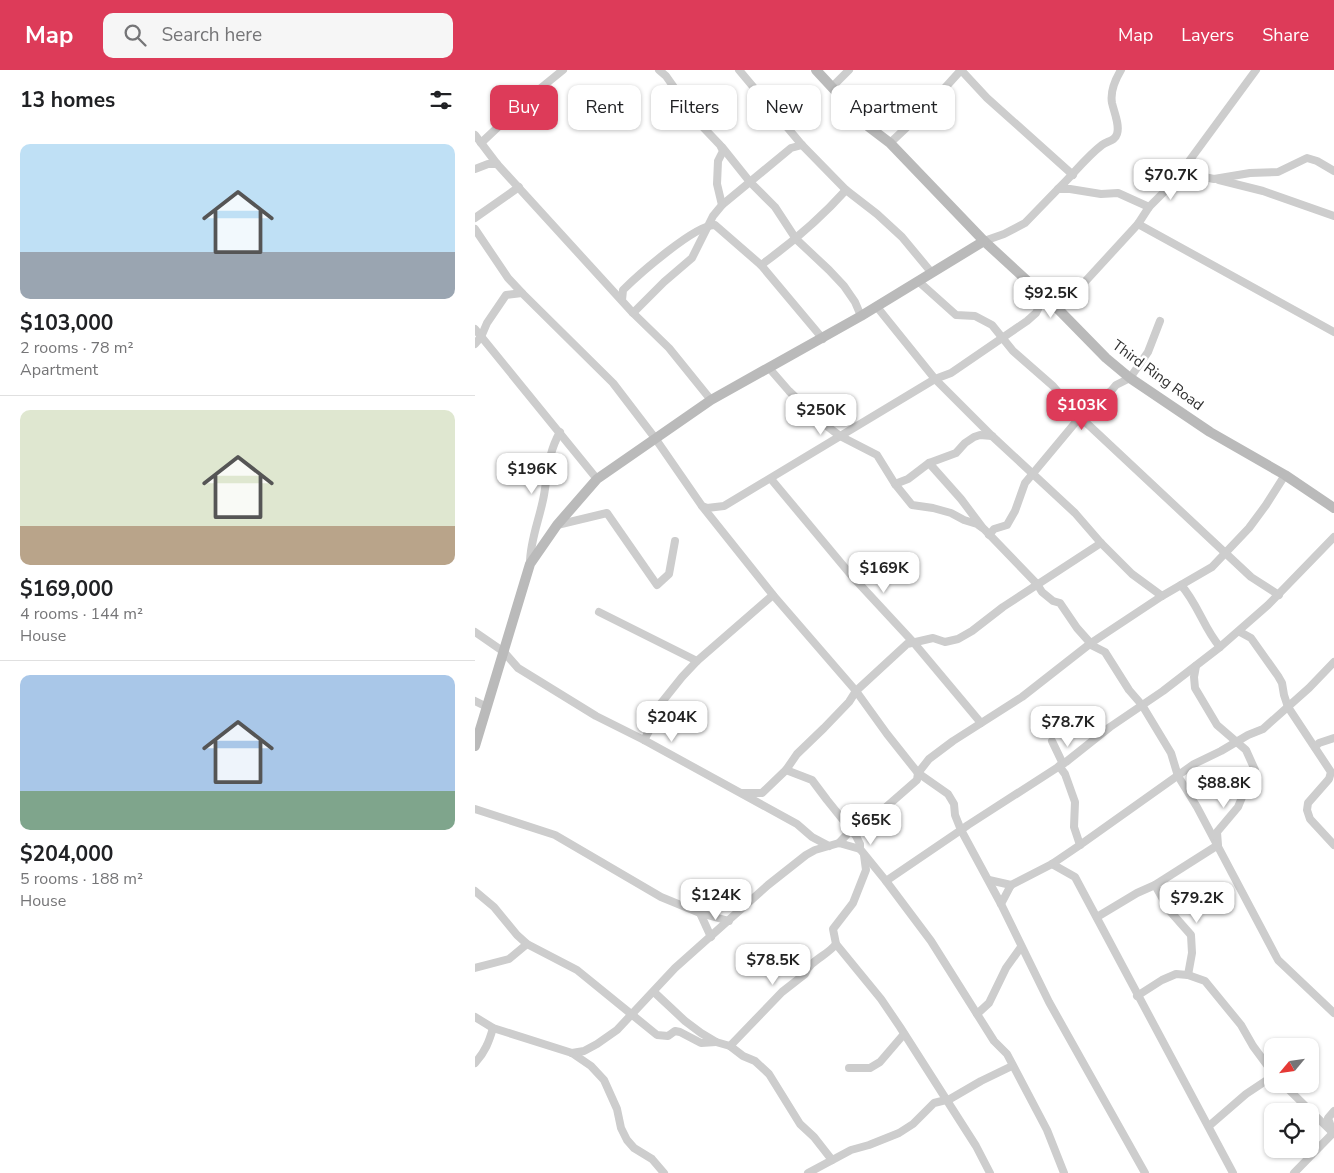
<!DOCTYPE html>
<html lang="en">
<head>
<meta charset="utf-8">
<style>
	:root { --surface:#fff; --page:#f6f6f6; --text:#202124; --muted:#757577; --line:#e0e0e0; --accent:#dd3b59 }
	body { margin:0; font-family:"Nunito Sans",sans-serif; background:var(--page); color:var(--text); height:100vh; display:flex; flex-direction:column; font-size:19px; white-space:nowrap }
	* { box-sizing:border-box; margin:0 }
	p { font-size:16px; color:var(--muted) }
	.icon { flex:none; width:28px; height:28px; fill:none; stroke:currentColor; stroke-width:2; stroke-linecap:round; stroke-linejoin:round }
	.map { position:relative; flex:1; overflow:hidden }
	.sheet { display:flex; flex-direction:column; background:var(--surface); width:475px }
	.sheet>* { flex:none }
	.guide { position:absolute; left:15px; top:15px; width:475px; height:45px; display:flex; gap:10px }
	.needle { width:32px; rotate:241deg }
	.fabs { position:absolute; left:789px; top:968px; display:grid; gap:10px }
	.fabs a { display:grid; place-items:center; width:55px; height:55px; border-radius:10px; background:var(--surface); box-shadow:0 1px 4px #0004; font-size:25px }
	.price { position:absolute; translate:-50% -42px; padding:0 11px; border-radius:10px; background:#fff; color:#222; font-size:16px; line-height:32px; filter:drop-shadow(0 1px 2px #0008) }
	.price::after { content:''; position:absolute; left:50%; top:30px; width:15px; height:11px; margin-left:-8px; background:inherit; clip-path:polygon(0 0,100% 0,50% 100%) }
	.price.active { background:var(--accent); color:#fff }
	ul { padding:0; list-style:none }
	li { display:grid; align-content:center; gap:10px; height:265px; padding:0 20px }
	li+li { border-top:1px solid var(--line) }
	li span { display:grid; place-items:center; height:155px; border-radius:10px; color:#555 }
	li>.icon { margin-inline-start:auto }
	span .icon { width:90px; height:90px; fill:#fffc; stroke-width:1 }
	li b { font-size:21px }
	h2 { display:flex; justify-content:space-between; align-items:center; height:60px; padding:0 20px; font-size:21px }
	.chip { padding:0 18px; border-radius:10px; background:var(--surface); box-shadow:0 1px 4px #0004; font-size:18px; line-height:45px }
	.chip.active { background:var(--accent); color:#fff }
	header { display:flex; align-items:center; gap:30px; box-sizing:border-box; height:70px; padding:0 25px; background:var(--accent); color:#fff }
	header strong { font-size:24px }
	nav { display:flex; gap:28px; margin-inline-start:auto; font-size:18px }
	.search { width:350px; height:45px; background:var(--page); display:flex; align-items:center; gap:12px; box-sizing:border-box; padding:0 18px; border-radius:10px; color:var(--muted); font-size:19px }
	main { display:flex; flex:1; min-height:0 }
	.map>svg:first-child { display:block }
</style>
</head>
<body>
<header>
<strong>Map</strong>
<div class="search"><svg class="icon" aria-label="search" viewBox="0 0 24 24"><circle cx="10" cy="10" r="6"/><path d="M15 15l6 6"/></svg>Search here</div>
<nav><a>Map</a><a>Layers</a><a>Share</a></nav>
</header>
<main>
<section class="sheet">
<h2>13 homes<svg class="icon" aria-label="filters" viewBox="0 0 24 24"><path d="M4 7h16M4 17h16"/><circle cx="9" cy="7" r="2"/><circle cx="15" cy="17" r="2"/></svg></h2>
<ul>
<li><span style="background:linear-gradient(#bfe0f5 70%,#9aa5b1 0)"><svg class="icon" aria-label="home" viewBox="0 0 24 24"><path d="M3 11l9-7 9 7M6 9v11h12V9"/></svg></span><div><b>$103,000</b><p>2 rooms · 78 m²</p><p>Apartment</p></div></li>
<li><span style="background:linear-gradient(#dfe7d0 75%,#b9a48a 0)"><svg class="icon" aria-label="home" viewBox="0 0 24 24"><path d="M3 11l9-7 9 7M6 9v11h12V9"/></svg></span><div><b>$169,000</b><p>4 rooms · 144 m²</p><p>House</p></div></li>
<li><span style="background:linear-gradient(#a9c7e8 75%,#7fa58c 0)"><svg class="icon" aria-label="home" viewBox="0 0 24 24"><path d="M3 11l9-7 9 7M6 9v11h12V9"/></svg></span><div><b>$204,000</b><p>5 rooms · 188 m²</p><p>House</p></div></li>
</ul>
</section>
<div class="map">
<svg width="859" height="1103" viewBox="0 0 859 1103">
	<rect width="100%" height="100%" fill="#fff"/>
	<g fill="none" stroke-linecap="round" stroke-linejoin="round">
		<!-- street -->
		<g stroke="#cdcdcd" stroke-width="8">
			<polyline points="264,0 327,75 371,120 402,144 427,167 456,202"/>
			<polyline points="486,0 512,28 598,105"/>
			<polyline points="357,17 374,0"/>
			<polyline points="0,65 22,94 158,243 194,278 236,330"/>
			<polyline points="6,73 56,26 88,0"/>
			<polyline points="415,73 449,41 486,0"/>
			<polyline points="247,77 275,112 300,137 321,169 354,200 369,216 380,232 386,246"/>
			<polyline points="0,99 13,94 22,94"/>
			<polyline points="744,110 788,121 859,146"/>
			<polyline points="698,113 724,106 739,109 775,103 803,102 832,88 842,91 859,101"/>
			<path d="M583,119C598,105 610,88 627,75C632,71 640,71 642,64C645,55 639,42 637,33C635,22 640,10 646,0"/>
			<polyline points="247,135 316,78 327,75"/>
			<polyline points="0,148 44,117"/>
			<polyline points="663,154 859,262"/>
			<polyline points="0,159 33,208 47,223"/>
			<polyline points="509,171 529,164 550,153 583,119 595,119 626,124 643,123 674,137"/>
			<polyline points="443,211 481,245 500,246 517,255 538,281 578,316 604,346 776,507 804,525"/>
			<path d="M147,230L148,220C163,205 221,154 240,155L286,195"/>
			<polyline points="402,237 460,309 517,366 600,443 626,473 657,504 687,526"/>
			<polyline points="584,240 663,154 674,137 698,113 781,0"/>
			<polyline points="158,243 189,212 217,188 238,146 247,135 242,114 243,91 248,81 245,75 225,54 191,6 184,0"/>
			<polyline points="0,259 122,409"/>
			<path d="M348,269L286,195C318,172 345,149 371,120"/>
			<polyline points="0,274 6,267 12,253 31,225 47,223 138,313 180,368 227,436 232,438 249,436 460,309 476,303 552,251 561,243 569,227"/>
			<polyline points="294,298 314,321 344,350 365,366 402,385 420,414 437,435 458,438 476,443 489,450 502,454 509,459 562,514 567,522 578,531 585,533 602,558 618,576 630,582 654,620 667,635 696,683 703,706 722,737 803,890 859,943"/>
			<polyline points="454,393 486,429 507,457"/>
			<polyline points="296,409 376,505 439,573 506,653"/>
			<polyline points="420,414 433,409 454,393 481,383 490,373 499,367 505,365 517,366"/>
			<polyline points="227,436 298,525 381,621 412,664 443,703 473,724 479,734 480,745 486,760 526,834 574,932 670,1103"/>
			<polyline points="82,455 132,443 182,515 194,504 200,471"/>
			<polyline points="514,465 519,459 532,455 540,441 550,413 615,335 636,321 641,315 655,308 673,282 685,251"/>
			<path d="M55,493C55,470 65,448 69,425C73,402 73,383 85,362"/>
			<path d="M706,515C723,534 729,559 745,577"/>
			<polyline points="124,542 222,591"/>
			<polyline points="0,562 29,582 43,598 121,646 169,670 322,754 337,767 354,776"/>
			<polyline points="765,562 776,568 803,606 807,613 809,625 813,637 856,702 854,709 833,733 832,740 835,749 859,775"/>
			<polyline points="0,631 12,637"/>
			<polyline points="169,670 174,661 183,637 207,607 222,591 298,525"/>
			<polyline points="577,671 588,694"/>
			<polyline points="840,677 844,673 859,668"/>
			<polyline points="584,696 590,704 600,732 599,757 605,775"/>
			<polyline points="311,700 337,710 352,730 381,766 385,774 385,779"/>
			<polyline points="267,723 287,723 311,700 322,684 349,658 374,632 381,621 432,574 458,568 470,572 483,569 497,561 528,537 626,473"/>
			<polyline points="0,739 80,765 186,827 225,843 254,851"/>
			<polyline points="364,773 376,760 387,758 442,710 443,703 454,689 478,671 547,627 616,573 687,526 737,497 774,458 791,435 810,405"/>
			<polyline points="577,794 600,807 758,1103"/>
			<polyline points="514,810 536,815"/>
			<polyline points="411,811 486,760 493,755 591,692 635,657 688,621 745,577 793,535 859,467"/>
			<polyline points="680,815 694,840 716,865 717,883 713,905"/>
			<polyline points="0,821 19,837 42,865 52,874 102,900 182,965 193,966 200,961 205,962 226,973 241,972"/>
			<polyline points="526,834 536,815 577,794 605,775 719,694 746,681 773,665 788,659 834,618 859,592"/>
			<polyline points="225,843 236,867"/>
			<polyline points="622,847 662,823 680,815 743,775 742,762 763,737 768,725 774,717 780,700 771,680 742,655 720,618 719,607 721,596"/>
			<polyline points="361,874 358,859 378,833 391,800 389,785"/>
			<polyline points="0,898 34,889 52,874"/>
			<polyline points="179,922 210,951 226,963 241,972 255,976 268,986 280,991 294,1004 325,1054 339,1067 357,1090"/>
			<polyline points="662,926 687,910 701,904 713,905 730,911 766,955 778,976 798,1003"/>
			<polyline points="502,944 514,933 531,898 546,877"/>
			<polyline points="0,947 18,958 97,983 116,996 129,1010 142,1039 146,1058 152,1070 159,1078 177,1089 189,1103"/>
			<path d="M255,976L307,922L330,904C334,891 353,885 361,874L406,929L425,957L501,1076L515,1103"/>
			<polyline points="97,983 109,981 122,974 142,960 200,898 293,815 331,785 340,780 364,773 385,779 411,811 456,871 519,971 532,984 572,1060 589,1103"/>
			<path d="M0,993C10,982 14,972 18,958"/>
			<polyline points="374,998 395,998 405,992 429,964"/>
			<polyline points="808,1014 856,1061"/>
			<polyline points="734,1056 771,1024 798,1006"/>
			<polyline points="333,1103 376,1080 394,1075 424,1063 438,1054 459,1033 475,1029 506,1011 537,996"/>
			<polyline points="819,1103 858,1063 853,1048 859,1041"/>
		</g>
		<!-- secondary -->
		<g stroke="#bababa" stroke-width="10">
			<polyline points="341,0 394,57 415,73 509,171 584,240 631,288 655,308 735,362 810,405 859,438"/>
			<polyline points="0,676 55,494 82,455 122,409 236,330 386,246 509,171"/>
		</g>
	</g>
	<g text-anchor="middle" stroke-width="5" stroke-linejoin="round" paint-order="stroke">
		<!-- street labels -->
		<g font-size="15" fill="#303030" stroke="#fff">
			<text transform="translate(683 305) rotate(36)" y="5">Third Ring Road</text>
		</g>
	</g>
</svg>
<div class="fabs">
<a><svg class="needle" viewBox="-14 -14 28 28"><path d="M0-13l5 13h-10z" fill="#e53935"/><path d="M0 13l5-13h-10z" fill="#757577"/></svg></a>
<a><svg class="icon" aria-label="locate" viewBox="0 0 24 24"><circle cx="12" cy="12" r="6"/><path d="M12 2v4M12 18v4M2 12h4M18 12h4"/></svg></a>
</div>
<b class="price" style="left:696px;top:131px">$70.7K</b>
<b class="price" style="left:576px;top:249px">$92.5K</b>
<b class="price active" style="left:607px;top:361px">$103K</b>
<b class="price" style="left:346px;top:366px">$250K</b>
<b class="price" style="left:57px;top:425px">$196K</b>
<b class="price" style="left:409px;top:524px">$169K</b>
<b class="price" style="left:197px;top:673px">$204K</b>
<b class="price" style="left:593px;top:678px">$78.7K</b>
<b class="price" style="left:749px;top:739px">$88.8K</b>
<b class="price" style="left:396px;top:776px">$65K</b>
<b class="price" style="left:241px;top:851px">$124K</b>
<b class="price" style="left:722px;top:854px">$79.2K</b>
<b class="price" style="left:298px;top:916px">$78.5K</b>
<div class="guide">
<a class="chip active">Buy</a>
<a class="chip">Rent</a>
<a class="chip">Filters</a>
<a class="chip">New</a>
<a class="chip">Apartment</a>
</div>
</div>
</main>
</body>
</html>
